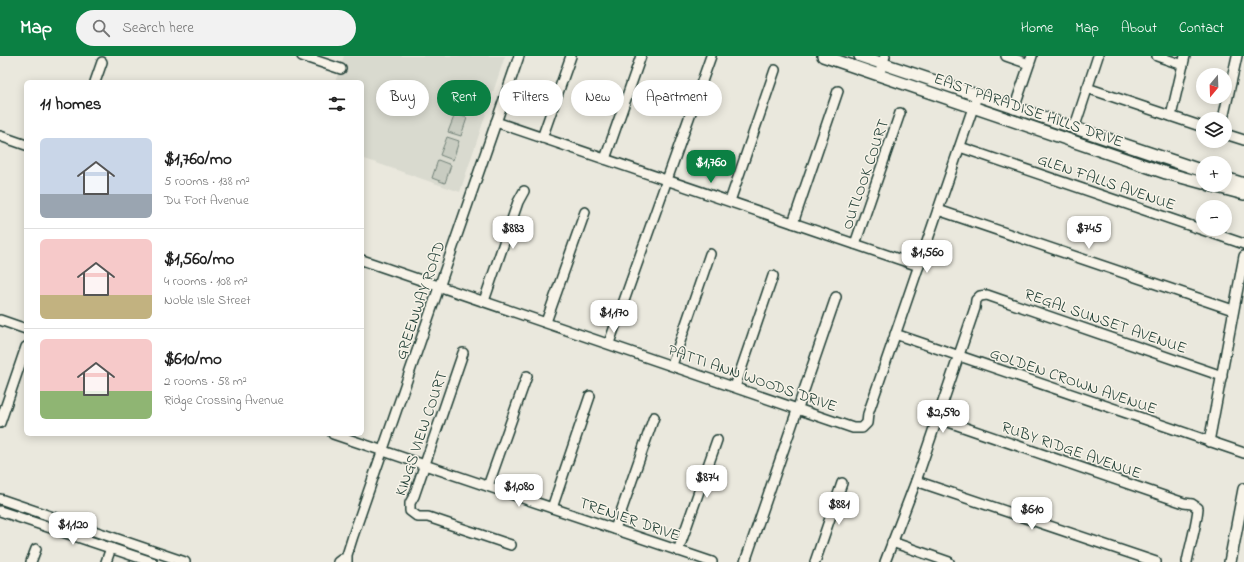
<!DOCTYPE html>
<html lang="en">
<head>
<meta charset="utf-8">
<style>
	:root { --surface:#fff; --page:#f2f2f2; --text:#222; --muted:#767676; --line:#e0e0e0; --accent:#0b8043 }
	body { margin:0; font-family:"Indie Flower",sans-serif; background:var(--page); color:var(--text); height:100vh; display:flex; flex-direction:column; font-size:15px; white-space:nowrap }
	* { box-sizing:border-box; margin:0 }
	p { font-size:13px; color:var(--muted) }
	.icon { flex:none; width:22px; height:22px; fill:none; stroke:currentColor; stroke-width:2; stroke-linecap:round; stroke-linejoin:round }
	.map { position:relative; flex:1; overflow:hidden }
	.drawer { position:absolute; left:24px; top:24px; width:340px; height:356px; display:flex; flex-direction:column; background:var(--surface); border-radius:6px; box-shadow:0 2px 10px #0003 }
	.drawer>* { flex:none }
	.banner { position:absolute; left:376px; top:24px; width:380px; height:36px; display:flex; gap:8px }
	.needle { width:26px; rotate:199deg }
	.controls { position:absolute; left:1196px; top:12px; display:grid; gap:8px }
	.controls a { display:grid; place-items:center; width:36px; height:36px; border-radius:50%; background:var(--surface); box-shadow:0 2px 10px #0003; font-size:20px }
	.price { position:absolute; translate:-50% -34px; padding:0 9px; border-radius:8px; background:#fff; color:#222; font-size:13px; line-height:26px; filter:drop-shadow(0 1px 2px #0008) }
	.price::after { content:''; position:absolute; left:50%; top:24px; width:12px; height:9px; margin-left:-6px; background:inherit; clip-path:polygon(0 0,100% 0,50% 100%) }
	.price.active { background:var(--accent); color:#fff }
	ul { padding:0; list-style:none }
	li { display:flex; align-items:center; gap:12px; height:100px; padding:0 16px }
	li+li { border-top:1px solid var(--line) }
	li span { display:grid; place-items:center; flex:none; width:112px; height:80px; border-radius:6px; color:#555 }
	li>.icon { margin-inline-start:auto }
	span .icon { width:48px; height:48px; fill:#fffc; stroke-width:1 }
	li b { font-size:17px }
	h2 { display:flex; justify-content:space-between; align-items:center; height:48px; padding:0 16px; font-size:17px }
	.pill { padding:0 14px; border-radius:18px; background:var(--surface); box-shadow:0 2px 10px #0003; font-size:14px; line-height:36px }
	.pill.active { background:var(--accent); color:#fff }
	header { display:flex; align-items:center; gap:24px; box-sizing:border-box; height:56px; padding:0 20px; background:var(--accent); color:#fff }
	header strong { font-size:19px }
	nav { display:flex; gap:22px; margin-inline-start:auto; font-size:14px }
	.search { width:280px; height:36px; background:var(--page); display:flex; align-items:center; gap:10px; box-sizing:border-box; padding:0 14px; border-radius:22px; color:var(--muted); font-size:15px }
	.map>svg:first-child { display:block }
</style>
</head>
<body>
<header>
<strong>Map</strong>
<div class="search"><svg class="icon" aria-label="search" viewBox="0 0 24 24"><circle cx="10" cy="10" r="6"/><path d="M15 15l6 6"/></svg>Search here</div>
<nav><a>Home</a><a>Map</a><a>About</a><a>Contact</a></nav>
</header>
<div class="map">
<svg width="1244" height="506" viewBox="0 0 1244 506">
	<rect width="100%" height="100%" fill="#eae8dd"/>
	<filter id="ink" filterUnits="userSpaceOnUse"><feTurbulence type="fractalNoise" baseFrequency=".025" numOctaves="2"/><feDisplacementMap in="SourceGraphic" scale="8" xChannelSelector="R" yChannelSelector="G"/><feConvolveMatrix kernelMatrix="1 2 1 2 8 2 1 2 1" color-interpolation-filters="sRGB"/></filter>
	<g filter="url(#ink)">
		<!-- built -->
		<polygon fill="#d9dacf" points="344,0 505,0 460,136 362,102 362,26 335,26"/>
		<!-- green -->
		<g fill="#c8ccc1" stroke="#74847a">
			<polygon points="463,34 475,39 469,57 456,52"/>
			<polygon points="455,58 467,62 461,80 448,76"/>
			<polygon points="447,81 459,85 453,104 440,99"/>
			<polygon points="438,104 451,109 445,127 432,122"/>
		</g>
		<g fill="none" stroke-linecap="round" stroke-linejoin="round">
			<!-- minor casing -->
			<g stroke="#1f3d34" stroke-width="12">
				<g id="minor">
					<polyline points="302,0 341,13"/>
					<polyline points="1006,0 1029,8"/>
					<polyline points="1157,0 1183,9"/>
					<polyline points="879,19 885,0"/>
					<polyline points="95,26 102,6"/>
					<polyline points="1087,32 1203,71"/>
					<polyline points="1014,53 1032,0"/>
					<polyline points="1171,60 1185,0"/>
					<polyline points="1223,63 1237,0"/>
					<polyline points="496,66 919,210"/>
					<polyline points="1074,73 1098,0"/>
					<polyline points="1225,78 1244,84"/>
					<polyline points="0,80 26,89"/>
					<polyline points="542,82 571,0"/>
					<polyline points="960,91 1244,188"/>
					<polyline points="605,103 641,0"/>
					<polyline points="730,145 775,14"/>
					<polyline points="938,154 1233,254"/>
					<polyline points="793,167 838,35"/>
					<polyline points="855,188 900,57"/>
					<polyline points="362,204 853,372 862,372 867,367 868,358 977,40"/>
					<polyline points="484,245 518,146 524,135"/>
					<polyline points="0,264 26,273"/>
					<polyline points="546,266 585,156"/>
					<polyline points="895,278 1244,397"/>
					<polyline points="609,287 711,0"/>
					<polyline points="463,297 414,440 410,447 410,455 418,461 428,461 511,489"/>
					<polyline points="672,309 710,198"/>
					<polyline points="735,331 773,220"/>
					<path d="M937,362L1184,447L1192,448L1198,452C1197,467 1190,490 1187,506"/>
					<polyline points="0,367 26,291"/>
					<polyline points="333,378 712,506"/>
					<polyline points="1209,386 1244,200"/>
					<polyline points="916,425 1156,506"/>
					<polyline points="488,430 527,320"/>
					<polyline points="0,443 185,506"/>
					<polyline points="552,452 590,340"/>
					<polyline points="0,455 152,506"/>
					<polyline points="615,473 654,361"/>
					<polyline points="892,486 949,506"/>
					<polyline points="678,495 717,384"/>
					<polyline points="31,506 36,493"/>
					<polyline points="106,506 111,492"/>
					<polyline points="338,506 342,503"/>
					<polyline points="347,506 347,499 353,480 519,0"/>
					<polyline points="745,506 836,241"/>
					<polyline points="815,506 842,427"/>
					<polyline points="885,506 916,425 975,252 976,244 980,240 987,239 1222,320"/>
				</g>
			</g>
			<!-- major casing -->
			<g stroke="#1f3d34" stroke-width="14">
				<g id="major">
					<polyline points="823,0 1166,117 1203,127"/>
					<polyline points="860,0 1203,115"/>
					<polyline points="1225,122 1244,128"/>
					<polyline points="1210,129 1244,138"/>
					<polyline points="1230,506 1244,433"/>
				</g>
			</g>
			<!-- minor -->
			<use href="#minor" stroke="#f7f3e8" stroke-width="9"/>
			<!-- major -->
			<use href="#major" stroke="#f7f3e8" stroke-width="11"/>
		</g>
	</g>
	<g text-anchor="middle" stroke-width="3" stroke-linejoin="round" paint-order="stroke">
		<!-- street labels -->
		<g font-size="16" fill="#1f3d34" stroke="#f7f3e8">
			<text transform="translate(1029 53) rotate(19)" y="6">EAST PARADISE HILLS DRIVE</text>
			<text transform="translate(864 118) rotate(-71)" y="6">OUTLOOK COURT</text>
			<text transform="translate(1107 125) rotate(19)" y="6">GLEN FALLS AVENUE</text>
			<text transform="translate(419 244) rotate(-71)" y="6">GREENWAY ROAD</text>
			<text transform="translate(1106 264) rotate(19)" y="6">REGAL SUNSET AVENUE</text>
			<text transform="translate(753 321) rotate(19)" y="6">PATTI ANN WOODS DRIVE</text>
			<text transform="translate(1074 324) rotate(19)" y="6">GOLDEN CROWN AVENUE</text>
			<text transform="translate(420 377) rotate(-71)" y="6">KINGS VIEW COURT</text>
			<text transform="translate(1072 393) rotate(19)" y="6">RUBY RIDGE AVENUE</text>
			<text transform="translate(630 462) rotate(19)" y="6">TRENIER DRIVE</text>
		</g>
	</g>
</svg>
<div class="controls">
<a><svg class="needle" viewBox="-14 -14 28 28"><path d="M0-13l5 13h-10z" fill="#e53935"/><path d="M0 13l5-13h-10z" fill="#767676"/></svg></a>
<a><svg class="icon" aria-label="layers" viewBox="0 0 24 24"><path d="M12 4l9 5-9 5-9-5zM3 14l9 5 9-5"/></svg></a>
<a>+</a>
<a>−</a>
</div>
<b class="price active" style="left:711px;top:128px">$1,760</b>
<b class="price" style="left:513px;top:194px">$883</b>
<b class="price" style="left:1089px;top:194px">$745</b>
<b class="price" style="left:927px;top:218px">$1,560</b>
<b class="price" style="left:614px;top:278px">$1,170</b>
<b class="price" style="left:943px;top:378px">$2,590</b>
<b class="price" style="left:707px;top:443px">$874</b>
<b class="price" style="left:519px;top:452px">$1,080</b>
<b class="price" style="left:839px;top:470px">$881</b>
<b class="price" style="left:1032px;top:475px">$610</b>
<b class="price" style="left:73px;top:490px">$1,120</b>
<div class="banner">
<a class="pill">Buy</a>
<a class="pill active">Rent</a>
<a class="pill">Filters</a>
<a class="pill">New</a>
<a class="pill">Apartment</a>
</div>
<section class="drawer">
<h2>11 homes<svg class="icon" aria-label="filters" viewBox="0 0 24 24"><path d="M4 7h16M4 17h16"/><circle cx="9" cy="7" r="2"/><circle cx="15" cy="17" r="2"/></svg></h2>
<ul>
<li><span style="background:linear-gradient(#c9d6e8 70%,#9aa5b1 0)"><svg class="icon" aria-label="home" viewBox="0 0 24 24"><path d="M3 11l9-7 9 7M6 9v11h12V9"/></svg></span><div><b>$1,760/mo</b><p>5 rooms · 138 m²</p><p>Du Fort Avenue</p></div></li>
<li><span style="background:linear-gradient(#f6c9c9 70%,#c2b280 0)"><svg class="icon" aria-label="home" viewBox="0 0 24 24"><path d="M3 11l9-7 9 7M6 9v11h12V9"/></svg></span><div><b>$1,560/mo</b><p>4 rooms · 108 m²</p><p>Noble Isle Street</p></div></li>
<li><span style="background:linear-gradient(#f6c9c9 65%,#8fb573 0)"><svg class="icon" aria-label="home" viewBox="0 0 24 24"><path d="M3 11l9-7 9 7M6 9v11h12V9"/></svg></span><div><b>$610/mo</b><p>2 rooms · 58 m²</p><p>Ridge Crossing Avenue</p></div></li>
</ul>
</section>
</div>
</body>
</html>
